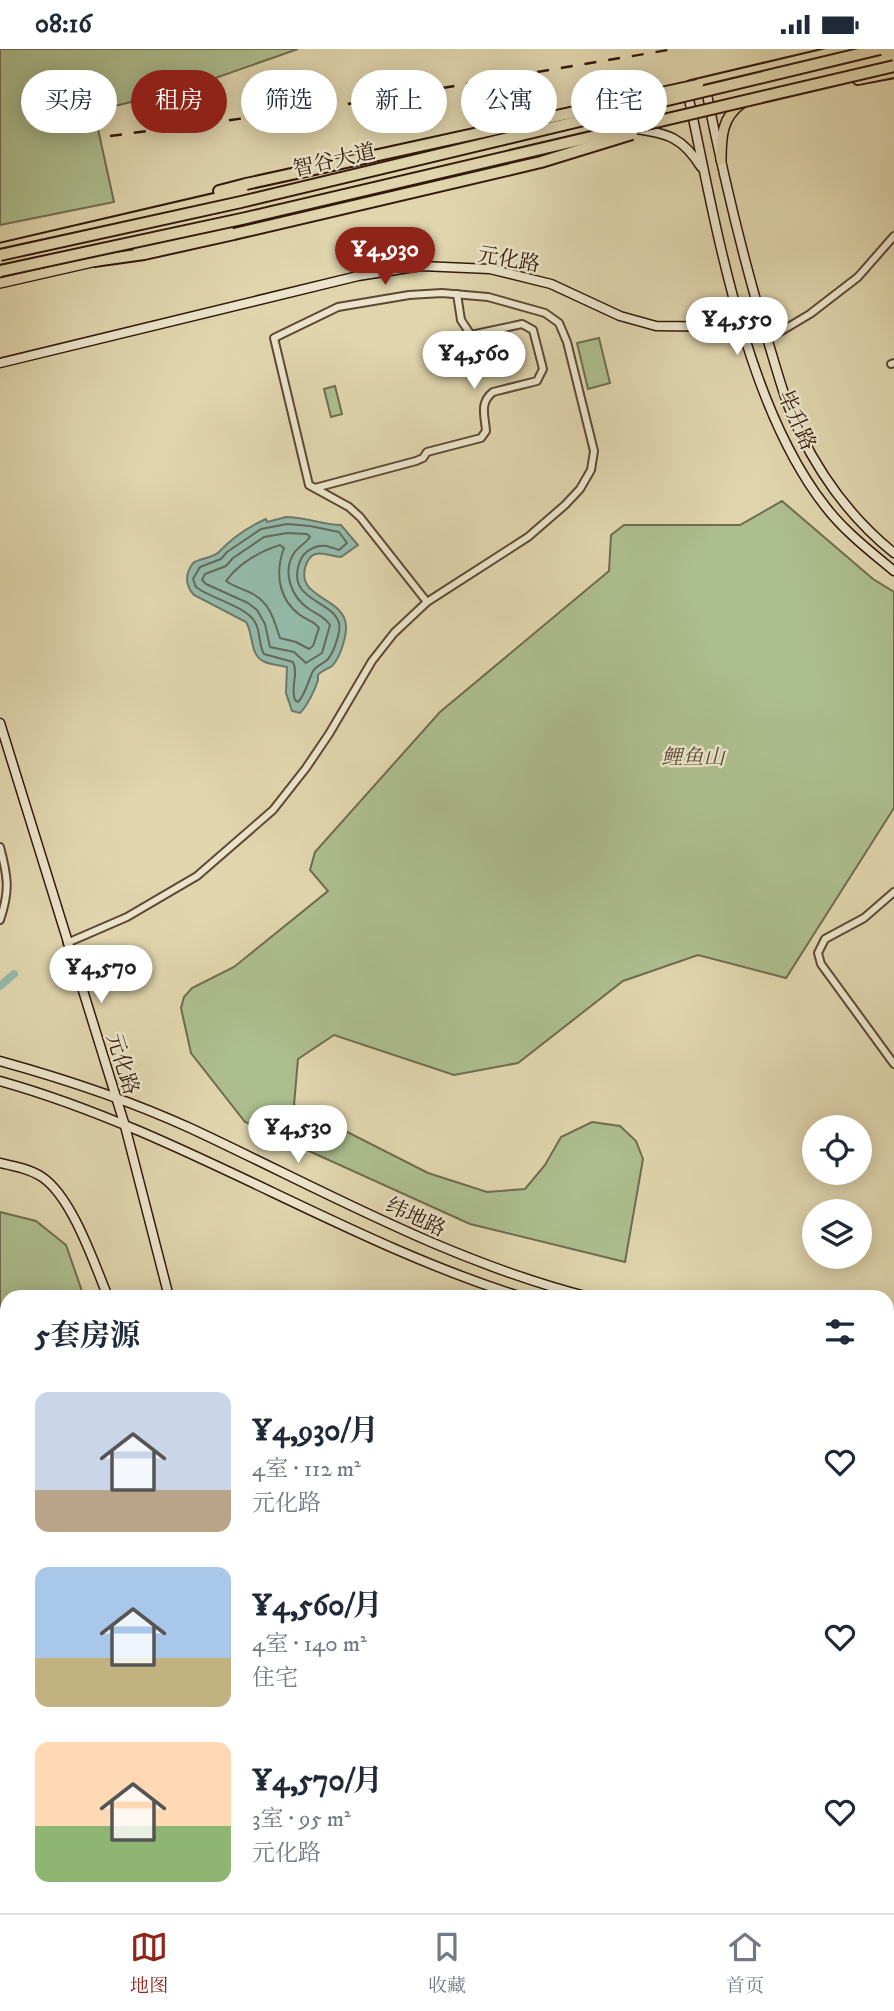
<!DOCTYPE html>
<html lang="zh">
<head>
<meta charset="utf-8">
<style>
	:root { --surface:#fff; --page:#f6f6f7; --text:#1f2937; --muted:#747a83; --line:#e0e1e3; --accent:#8f2418 }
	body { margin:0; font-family:"IM FELL DW Pica","Noto Serif SC",serif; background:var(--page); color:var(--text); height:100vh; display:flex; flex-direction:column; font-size:26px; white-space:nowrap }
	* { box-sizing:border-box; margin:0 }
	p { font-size:23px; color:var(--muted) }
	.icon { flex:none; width:38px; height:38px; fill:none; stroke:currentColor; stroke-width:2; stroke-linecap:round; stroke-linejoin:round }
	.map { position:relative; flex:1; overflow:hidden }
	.side { position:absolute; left:0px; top:1241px; width:894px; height:625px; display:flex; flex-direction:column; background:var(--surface); border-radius:21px 21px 0 0; box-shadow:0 4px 18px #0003 }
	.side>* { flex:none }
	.banner { position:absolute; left:21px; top:21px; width:852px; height:63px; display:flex; gap:14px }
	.buttons { position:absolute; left:802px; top:1066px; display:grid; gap:14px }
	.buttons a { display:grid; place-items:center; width:70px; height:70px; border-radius:50%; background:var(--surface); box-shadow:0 4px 18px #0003; font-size:35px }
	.price { position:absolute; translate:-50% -60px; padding:0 16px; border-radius:24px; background:#fff; color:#222; font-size:23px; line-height:46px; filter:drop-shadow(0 2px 4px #0008) }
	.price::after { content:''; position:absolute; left:50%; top:42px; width:21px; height:16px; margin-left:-10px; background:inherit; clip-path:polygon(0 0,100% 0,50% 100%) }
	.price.selected { background:var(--accent); color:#fff }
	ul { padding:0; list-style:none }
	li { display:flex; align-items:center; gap:21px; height:175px; padding:0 35px }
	li span { display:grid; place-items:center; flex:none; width:196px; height:140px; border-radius:14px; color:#555 }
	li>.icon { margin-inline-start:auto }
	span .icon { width:84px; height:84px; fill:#fffc; stroke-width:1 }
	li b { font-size:30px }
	h2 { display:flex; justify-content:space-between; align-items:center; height:84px; padding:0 35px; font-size:30px }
	.tag { padding:0 24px; border-radius:32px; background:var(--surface); box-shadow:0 4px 18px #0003; font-size:24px; line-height:63px }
	.tag.selected { background:var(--accent); color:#fff }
	.status { display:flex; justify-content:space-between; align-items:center; height:49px; padding:0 35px; background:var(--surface); direction:ltr }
	.status svg { height:19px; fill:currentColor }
	.dock { display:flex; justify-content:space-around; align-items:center; height:98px; border-top:2px solid var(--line); background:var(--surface); font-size:19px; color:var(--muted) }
	.dock a { display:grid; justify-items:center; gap:4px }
	.dock .selected { color:var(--accent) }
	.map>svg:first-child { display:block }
</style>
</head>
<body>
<div class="status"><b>08:16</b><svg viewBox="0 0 49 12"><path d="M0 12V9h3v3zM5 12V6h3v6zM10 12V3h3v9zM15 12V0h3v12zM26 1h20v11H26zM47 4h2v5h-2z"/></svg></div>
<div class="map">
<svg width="894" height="1864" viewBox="0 0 894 1864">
	<rect width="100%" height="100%" fill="#e0d5ad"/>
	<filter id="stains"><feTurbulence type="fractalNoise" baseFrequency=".00286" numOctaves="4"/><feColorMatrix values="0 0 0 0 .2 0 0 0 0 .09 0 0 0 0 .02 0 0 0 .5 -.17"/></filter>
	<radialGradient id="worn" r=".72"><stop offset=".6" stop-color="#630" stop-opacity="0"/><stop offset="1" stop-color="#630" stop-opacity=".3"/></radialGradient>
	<!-- green -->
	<g fill="#adbe8e" stroke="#706c4e" stroke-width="2">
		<polygon points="0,0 298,0 181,41 94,62 114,153 0,176"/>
		<polygon points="599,289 610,334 588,340 577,294"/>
		<polygon points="335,337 342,365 331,368 324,340"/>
		<polygon points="782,452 873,530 894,543 894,759 786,929 698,906 623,932 518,1014 454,1026 334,986 298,1010 294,1056 428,1124 487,1143 525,1140 545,1116 561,1088 592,1073 620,1077 636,1092 643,1110 625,1213 470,1175 245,1073 191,1004 181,959 184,948 192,939 234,918 328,842 310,821 315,803 440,663 609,522 611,486 624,476 740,476"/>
		<polygon points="0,1163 36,1172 66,1196 83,1245 82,1248 7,1248 7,1384 0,1384"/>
		<polygon points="894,1810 894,1864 727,1864 751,1858 887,1858 887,1813"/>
		<polygon points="105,1859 105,1858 191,1859 191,1864 99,1864"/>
	</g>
	<!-- water -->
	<path fill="#94b9a9" stroke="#6d796b" stroke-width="2" d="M286,468C305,468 323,476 341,476L358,496L341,508C327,507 311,496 305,519C298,548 338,548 345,571C349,583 340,609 332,617C328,620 321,622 318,626C318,628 318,630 318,631C315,641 307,657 300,664L292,662L286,644L287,618C280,616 272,616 265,613C249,607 254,585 246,573L194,546C185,536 185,525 193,514C200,509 213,509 219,503C231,490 248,478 266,470L267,473Z"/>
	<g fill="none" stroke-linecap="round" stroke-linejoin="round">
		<!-- shore -->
		<g stroke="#64695b" stroke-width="2">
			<path d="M287,475L310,477L339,483L347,494L339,501C330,498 323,494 313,499C306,502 301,508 299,515C287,552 333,551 339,574C341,582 334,603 328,610C323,616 315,616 312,624C308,633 305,646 298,653L295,651C290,638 299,625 293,613L264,605C258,595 261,583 255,573C247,559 216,550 202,542L196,538L193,530L200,518L221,510L227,503L261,480Z"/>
			<path d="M287,484L307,485L310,488C306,494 298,498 294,504C282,523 291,548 309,560C318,566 324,567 330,576L322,604L306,614L294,603L270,598L265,575L257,561L248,554L206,535L202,531L205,525L226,517L233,509L264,488Z"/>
			<path d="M280,496L284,499C275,523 278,550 300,566C306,571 314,572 319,579L313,597L309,600L296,593L280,589C274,572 271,555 253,545C244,540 234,538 226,532C238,515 260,502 280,496Z"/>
		</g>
		<!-- canal -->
		<polyline stroke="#94b9a9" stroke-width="8" points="0,937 14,925"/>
		<!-- street casing -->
		<g stroke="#5e4835" stroke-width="10">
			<g id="street">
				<polyline points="768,290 810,265 858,228 894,187"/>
				<polyline points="891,315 894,314"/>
				<path d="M315,439L416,412L423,409L427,403L481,389L486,382C485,367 479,354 493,343L537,332L543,320L533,281L522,275L471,286L461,271L457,245"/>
				<path d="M0,798C8,828 10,842 0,871"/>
				<polyline points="894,843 864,869 825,890 818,904 821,915 894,1015"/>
				<polyline points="67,894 127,868 197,827 273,761 306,719 329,685 372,612 394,584 427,553 528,488 565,456 580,440 591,421 594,402 567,293 559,274 545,264 488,248 442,244 409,246 338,258 274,289 309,436 349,458 360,468 427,553"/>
				<polyline points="0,1402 7,1402"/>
				<polyline points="0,1588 7,1588"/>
				<polyline points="0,1601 7,1601"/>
				<polyline points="0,1799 7,1799"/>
			</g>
		</g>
		<!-- secondary casing -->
		<g stroke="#33190d" stroke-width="11">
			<g id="secondary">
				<path d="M705,36C722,121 742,206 767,289C777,321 785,354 800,384C823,431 853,471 894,504"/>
				<path d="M687,41C715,169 743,352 825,457C844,482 870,502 894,522"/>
				<path d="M635,80C668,84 683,89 701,118"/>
				<polyline points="0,314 358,227 421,217 490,220 551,235 620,267 656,277 743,278 763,274"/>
				<polyline points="0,674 125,1077 169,1248"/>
				<path d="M0,1012C65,1030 129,1051 190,1079C321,1140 447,1212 589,1248"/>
				<path d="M0,1032C182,1083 342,1192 522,1248"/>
				<path d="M0,1114C14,1117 30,1120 42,1128C72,1148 94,1214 108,1248"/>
				<polyline points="887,1266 894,1265"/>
				<polyline points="887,1285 894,1284"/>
				<polyline points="887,1771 894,1768"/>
				<polyline points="887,1781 894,1778"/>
				<polyline points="219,1864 220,1858"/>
			</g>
		</g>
		<!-- primary casing -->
		<g stroke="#33190d" stroke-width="12">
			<g id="primary">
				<path d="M721,111C721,88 722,68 742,54"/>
				<polyline points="138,201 247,174"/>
				<polyline points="0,234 101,211"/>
			</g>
		</g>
		<!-- highway casing -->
		<g stroke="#33190d" stroke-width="14">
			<g id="highway">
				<polyline points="858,30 894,23"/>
				<polyline points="691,37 848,0"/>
				<polyline points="219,142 246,135"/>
				<polyline points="0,200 403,106"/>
				<polyline points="94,212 144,205 234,185"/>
			</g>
		</g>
		<!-- street -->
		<use href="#street" stroke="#ebe4ca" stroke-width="6"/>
		<!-- secondary -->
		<use href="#secondary" stroke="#ebe4ca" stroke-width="8"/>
		<!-- primary -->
		<use href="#primary" stroke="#e0d5ad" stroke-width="9"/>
		<!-- highway -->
		<use href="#highway" stroke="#e0d5ad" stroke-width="10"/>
		<!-- rail -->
		<polyline stroke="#33190d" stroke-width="2.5" stroke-dasharray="12 12" stroke-linecap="butt" points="110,87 336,57 674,0"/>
		<!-- highway-bridge casing -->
		<g stroke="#33190d" stroke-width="14" stroke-linecap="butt">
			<g id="highway-bridge">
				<polyline points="246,135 698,36"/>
				<polyline points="234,185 541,113 632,85"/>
				<polyline points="0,206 241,153 880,0"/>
				<polyline points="0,222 246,169 894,17"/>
			</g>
		</g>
		<!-- highway-bridge -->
		<use href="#highway-bridge" stroke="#e0d5ad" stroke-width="10"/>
	</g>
	<g text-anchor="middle" stroke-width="5" stroke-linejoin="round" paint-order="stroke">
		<!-- street labels -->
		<g font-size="21" fill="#33190d" stroke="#ebe4ca">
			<text transform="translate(334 111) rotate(-13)" y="7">智谷大道</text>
			<text transform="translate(509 210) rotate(10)" y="7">元化路</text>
			<text transform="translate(797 371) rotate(66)" y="7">毕升路</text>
			<text transform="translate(123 1015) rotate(73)" y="7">元化路</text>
			<text transform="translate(416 1168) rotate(25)" y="7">纬地路</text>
		</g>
		<!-- park labels -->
		<g font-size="21" font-style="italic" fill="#584b34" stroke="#ebe4ca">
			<text x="693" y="715">鲤鱼山</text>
		</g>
	</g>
	<rect width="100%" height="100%" filter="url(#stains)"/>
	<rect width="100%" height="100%" fill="url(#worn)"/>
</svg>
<div class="buttons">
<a><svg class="icon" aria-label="locate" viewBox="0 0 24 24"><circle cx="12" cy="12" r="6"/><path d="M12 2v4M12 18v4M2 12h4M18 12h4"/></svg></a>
<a><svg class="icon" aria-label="layers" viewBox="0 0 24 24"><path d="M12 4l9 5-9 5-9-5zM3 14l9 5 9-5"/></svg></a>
</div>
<b class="price selected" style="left:385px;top:238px">¥4,930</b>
<b class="price" style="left:737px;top:308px">¥4,550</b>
<b class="price" style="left:474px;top:342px">¥4,560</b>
<b class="price" style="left:101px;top:956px">¥4,570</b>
<b class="price" style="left:298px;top:1116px">¥4,530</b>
<div class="banner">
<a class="tag">买房</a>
<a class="tag selected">租房</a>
<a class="tag">筛选</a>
<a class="tag">新上</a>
<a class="tag">公寓</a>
<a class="tag">住宅</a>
</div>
<section class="side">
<h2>5套房源<svg class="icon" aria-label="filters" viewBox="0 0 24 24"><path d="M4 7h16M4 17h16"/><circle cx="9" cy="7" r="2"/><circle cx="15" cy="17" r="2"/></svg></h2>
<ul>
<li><span style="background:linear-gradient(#c9d6e8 70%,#b9a48a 0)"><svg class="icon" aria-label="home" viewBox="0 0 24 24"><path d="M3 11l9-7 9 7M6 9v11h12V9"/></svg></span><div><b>¥4,930/月</b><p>4室 · 112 m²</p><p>元化路</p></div><svg class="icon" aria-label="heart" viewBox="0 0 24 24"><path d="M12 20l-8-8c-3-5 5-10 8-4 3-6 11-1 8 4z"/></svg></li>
<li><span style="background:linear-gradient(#a9c7e8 65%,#c2b280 0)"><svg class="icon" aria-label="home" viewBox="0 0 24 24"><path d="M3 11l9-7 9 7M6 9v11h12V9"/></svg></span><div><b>¥4,560/月</b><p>4室 · 140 m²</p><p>住宅</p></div><svg class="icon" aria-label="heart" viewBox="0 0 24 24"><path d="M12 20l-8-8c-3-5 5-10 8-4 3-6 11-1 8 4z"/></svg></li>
<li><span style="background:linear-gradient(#ffd9b3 60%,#8fb573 0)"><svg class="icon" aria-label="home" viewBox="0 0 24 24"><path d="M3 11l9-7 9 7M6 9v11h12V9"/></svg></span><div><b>¥4,570/月</b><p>3室 · 95 m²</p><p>元化路</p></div><svg class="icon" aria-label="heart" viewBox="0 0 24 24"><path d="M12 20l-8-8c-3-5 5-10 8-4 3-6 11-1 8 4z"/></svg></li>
</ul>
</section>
</div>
<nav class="dock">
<a class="selected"><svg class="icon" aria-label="map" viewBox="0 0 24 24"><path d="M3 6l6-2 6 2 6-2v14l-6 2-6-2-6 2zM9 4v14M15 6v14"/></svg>地图</a>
<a><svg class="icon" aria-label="saved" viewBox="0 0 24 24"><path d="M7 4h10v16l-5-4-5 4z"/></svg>收藏</a>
<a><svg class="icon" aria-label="home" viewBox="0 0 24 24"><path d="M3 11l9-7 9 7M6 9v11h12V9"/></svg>首页</a>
</nav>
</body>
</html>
